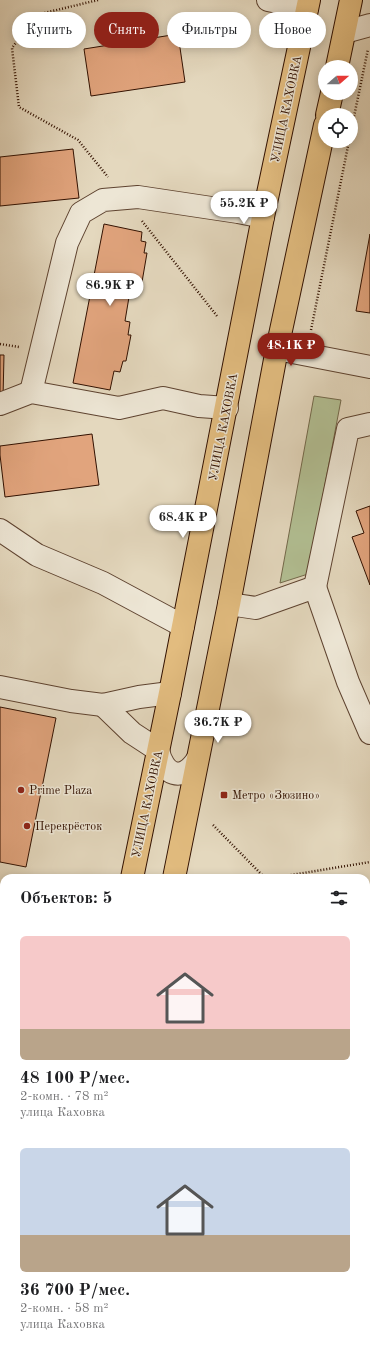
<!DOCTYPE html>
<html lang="ru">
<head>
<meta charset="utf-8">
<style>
	:root { --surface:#fff; --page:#f2f2f2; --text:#202124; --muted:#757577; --accent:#8f2418 }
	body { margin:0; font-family:"Old Standard TT",serif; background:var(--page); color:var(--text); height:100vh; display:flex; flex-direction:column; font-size:15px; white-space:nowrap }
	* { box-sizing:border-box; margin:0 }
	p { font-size:13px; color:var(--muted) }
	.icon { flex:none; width:22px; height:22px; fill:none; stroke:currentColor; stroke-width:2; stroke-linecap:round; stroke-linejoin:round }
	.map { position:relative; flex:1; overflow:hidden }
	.side { position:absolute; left:0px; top:874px; width:370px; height:480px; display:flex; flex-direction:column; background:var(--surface); border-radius:12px 12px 0 0; box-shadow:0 2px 10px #0003 }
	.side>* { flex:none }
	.guide { position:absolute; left:12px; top:12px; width:346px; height:36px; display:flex; gap:8px }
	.needle { width:26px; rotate:70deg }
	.fabs { position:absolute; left:318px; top:60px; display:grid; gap:8px }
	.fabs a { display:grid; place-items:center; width:40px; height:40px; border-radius:50%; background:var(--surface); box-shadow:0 2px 10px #0003; font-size:20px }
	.price { position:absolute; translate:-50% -34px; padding:0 9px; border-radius:14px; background:#fff; color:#222; font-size:13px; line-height:26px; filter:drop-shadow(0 1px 2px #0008) }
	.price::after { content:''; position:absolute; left:50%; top:24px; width:12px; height:9px; margin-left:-6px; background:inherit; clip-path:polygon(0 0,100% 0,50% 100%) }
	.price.selected { background:var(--accent); color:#fff }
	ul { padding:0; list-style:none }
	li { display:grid; align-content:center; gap:8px; height:212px; padding:0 20px }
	li span { display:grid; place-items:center; height:124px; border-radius:6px; color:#555 }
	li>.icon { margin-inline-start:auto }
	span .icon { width:72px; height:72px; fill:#fffc; stroke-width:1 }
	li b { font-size:17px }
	h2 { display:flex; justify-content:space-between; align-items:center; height:48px; padding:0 20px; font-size:17px }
	.tag { padding:0 14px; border-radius:18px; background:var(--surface); box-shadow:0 2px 10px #0003; font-size:14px; line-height:36px }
	.tag.selected { background:var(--accent); color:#fff }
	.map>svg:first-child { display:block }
</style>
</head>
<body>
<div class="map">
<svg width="370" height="1354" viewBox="0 0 370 1354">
	<rect width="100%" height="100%" fill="#e4d8be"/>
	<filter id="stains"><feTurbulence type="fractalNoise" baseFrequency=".005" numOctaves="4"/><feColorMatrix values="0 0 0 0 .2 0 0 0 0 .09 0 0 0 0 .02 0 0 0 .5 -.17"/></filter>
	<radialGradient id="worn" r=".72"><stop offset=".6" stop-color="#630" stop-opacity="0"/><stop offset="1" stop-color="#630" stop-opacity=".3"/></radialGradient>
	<!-- green -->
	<polygon fill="#b2bf93" stroke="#72684a" points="314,396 341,400 308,574 280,583"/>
	<!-- building -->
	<g fill="#e1a47d" stroke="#321101">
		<polygon points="178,34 185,82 91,96 84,49"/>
		<polygon points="73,149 79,198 0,206 0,157"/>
		<polygon points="104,224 142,232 141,241 146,242 144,253 147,253 142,282 138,281 136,293 130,291 125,321 130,322 128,335 131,335 126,361 123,361 120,372 114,371 110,390 73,383"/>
		<polygon points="370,234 370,313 356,311"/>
		<polygon points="0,355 4,355 3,398 0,398"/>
		<polygon points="92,434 99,485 5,497 0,455 0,446"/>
		<polygon points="370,506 370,585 352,537 364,533 356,511"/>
		<polygon points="0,707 56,718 26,867 0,862"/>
		<polygon points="370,907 370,960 366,961 366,908"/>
		<polygon points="366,1333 370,1334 370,1354 304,1354 305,1350 366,1350"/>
	</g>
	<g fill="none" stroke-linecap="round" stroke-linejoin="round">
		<!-- minor casing -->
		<g stroke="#5e4330" stroke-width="24">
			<g id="minor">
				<polyline points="268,0 307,8"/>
				<polyline points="345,32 370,25"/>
				<polyline points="277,349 370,367"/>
				<polyline points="31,392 67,243 81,213 103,200 138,197 238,212 263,217"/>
				<polyline points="0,404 31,392 119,408 163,398 199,406 227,408"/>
				<polyline points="0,530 37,555 103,583 183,626"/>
				<polyline points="315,587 348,429 370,424"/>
				<polyline points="229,604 256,608 315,587 348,682 370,733"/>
				<polyline points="0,687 71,701 103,705 139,697 170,693"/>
				<path d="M103,705L132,733L158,750C163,775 182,783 197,760"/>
				<polyline points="366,1001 370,1003"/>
				<polyline points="0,1211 4,1212"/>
				<polyline points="366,1310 370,1311"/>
			</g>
		</g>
		<!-- major casing -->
		<g stroke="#321101" stroke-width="24">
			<g id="major">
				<polyline points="337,67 351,0"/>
				<polyline points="327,115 332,93"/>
				<polyline points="132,878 170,693 263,217 309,0"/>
				<polyline points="174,878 229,604 277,349 325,125"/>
				<polyline points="0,1032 4,1032"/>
				<polyline points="0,1067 4,1068"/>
				<polyline points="366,1108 370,1109"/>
				<polyline points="366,1142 370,1143"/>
				<polyline points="37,1354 38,1350"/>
				<polyline points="81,1354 81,1350"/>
			</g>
		</g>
		<!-- path -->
		<g stroke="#321101" stroke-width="2.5" stroke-dasharray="1 2" stroke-linecap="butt">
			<polyline points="98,0 36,15 12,48 19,107 78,140 108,177"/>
			<polyline points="351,131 368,49"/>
			<polyline points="142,221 217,316"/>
			<polyline points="311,330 349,141"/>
			<polyline points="0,344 19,347"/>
			<polyline points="213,825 265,878"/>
			<polyline points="273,878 370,862"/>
			<polyline points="0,973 4,974"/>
			<polyline points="367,1066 369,1025"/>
			<polyline points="0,1121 4,1121"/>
			<polyline points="0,1256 4,1235"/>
			<polyline points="268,1350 271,1354"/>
			<polyline points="207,1354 207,1350"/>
		</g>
		<!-- minor -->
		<use href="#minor" stroke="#ede6d5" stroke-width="22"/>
		<!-- major -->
		<use href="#major" stroke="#e2bc7f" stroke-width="22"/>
	</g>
	<!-- markers -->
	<g fill="#8f2418" stroke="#ede6d5" stroke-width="1.5">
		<circle cx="21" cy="790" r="4"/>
		<rect x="220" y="791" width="8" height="8" rx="2"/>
		<circle cx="27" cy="826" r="4"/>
	</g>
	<g text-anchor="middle" stroke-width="3" stroke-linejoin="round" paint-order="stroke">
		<!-- street labels -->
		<g font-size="12" fill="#321101" stroke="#ede6d5">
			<text transform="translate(286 109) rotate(-78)" y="4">УЛИЦА КАХОВКА</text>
			<text transform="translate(223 427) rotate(-79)" y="4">УЛИЦА КАХОВКА</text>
			<text transform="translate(147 804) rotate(-78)" y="4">УЛИЦА КАХОВКА</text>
		</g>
		<!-- poi labels -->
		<g font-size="12" fill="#321101" stroke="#ede6d5" text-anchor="start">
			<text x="29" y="794">Prime Plaza</text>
			<text x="232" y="799">Метро «Зюзино»</text>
			<text x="35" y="830">Перекрёсток</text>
		</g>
	</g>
	<rect width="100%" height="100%" filter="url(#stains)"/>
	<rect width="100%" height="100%" fill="url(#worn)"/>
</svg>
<div class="fabs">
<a><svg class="needle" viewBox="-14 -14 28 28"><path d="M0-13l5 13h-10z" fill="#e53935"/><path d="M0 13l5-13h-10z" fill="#757577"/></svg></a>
<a><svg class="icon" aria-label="locate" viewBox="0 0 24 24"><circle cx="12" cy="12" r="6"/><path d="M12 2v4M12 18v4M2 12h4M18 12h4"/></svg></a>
</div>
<b class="price" style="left:244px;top:225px">55.2K ₽</b>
<b class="price" style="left:110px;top:307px">86.9K ₽</b>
<b class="price selected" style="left:291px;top:367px">48.1K ₽</b>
<b class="price" style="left:183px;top:539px">68.4K ₽</b>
<b class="price" style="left:218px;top:744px">36.7K ₽</b>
<div class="guide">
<a class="tag">Купить</a>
<a class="tag selected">Снять</a>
<a class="tag">Фильтры</a>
<a class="tag">Новое</a>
</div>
<section class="side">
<h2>Объектов: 5<svg class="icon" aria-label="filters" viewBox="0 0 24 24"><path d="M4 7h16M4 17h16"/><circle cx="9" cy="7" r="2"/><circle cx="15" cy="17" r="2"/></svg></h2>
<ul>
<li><span style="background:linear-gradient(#f6c9c9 75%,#b9a48a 0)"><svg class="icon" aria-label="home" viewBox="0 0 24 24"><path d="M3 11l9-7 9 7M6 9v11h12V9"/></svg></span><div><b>48 100 ₽/мес.</b><p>2-комн. · 78 m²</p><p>улица Каховка</p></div></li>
<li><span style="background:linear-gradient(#c9d6e8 70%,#b9a48a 0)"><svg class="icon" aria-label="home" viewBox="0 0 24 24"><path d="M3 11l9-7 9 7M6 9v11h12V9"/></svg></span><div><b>36 700 ₽/мес.</b><p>2-комн. · 58 m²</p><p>улица Каховка</p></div></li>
</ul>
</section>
</div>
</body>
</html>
